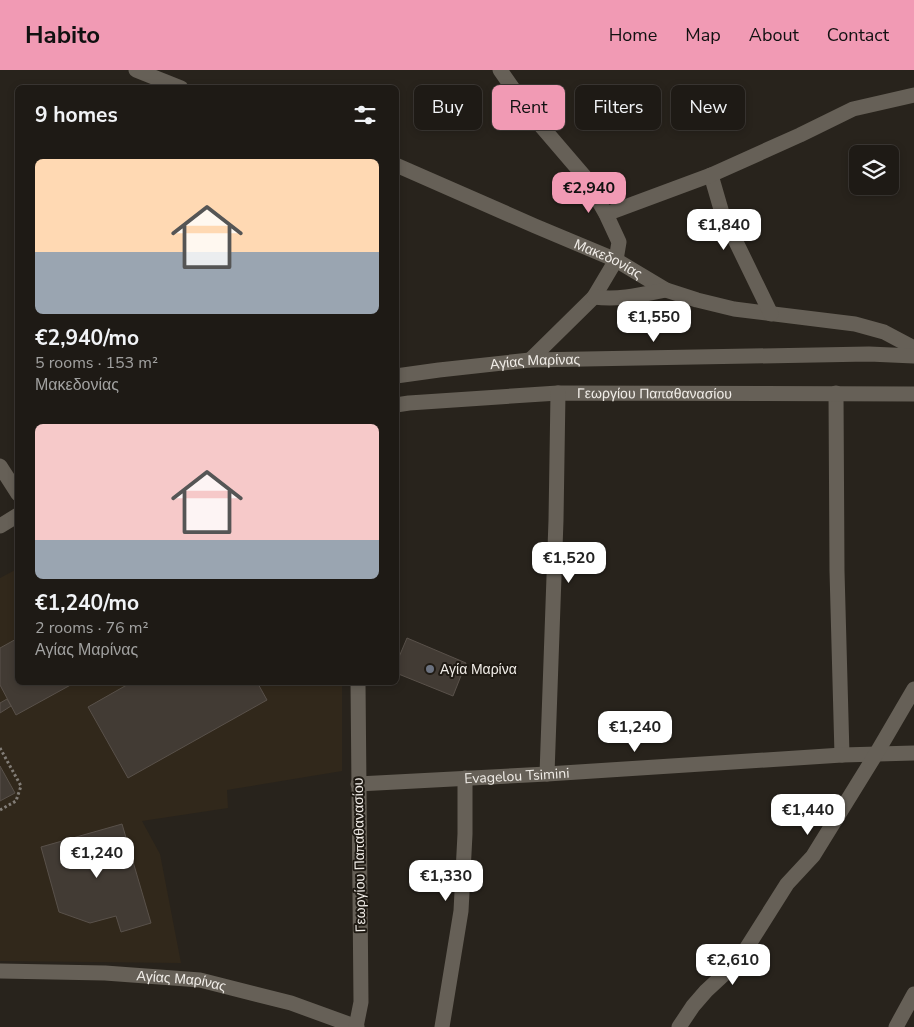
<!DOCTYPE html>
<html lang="en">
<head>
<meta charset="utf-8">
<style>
	:root { --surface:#1e1a15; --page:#2b2722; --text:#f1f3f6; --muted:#a1a1a0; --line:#3c3834; --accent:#f19ab4 }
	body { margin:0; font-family:"Nunito Sans",sans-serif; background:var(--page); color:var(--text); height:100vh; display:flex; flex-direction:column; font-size:19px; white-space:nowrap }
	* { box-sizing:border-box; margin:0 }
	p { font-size:16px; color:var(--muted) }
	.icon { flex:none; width:28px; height:28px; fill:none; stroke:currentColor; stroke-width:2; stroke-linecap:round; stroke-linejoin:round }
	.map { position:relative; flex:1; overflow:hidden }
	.side { position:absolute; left:15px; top:15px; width:384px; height:600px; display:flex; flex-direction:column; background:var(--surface); border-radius:8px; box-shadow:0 2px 8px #0003,0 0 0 1px var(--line) }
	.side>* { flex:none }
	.banner { position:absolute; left:414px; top:15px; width:425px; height:45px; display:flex; gap:10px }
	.buttons { position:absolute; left:849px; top:75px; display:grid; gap:10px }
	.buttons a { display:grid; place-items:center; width:50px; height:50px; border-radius:8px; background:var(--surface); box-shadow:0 2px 8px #0003,0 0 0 1px var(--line); font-size:25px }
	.price { position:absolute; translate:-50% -42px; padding:0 11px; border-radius:10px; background:#fff; color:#222; font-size:16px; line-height:32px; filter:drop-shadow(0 1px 2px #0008) }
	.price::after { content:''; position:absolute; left:50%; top:30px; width:15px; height:11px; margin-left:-8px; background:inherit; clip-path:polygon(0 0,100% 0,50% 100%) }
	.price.on { background:var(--accent); color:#111 }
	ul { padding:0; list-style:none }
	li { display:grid; align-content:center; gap:10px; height:265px; padding:0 20px }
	li span { display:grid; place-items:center; height:155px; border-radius:8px; color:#555 }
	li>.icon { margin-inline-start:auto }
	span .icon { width:90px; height:90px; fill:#fffc; stroke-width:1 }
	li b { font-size:21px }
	h2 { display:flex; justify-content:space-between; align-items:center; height:60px; padding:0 20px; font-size:21px }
	.tag { padding:0 18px; border-radius:8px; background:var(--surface); box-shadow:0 2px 8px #0003,0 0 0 1px var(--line); font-size:18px; line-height:45px }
	.tag.on { background:var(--accent); color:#111 }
	header { display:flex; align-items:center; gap:30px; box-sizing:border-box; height:70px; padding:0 25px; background:var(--accent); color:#111 }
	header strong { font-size:24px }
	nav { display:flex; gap:28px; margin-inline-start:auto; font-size:18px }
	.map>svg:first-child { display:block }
</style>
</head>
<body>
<header>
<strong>Habito</strong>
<nav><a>Home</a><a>Map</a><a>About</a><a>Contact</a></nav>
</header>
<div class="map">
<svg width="914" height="957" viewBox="0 0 914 957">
	<rect width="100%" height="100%" fill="#28231c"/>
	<!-- built -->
	<polygon fill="#31281b" points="17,499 18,612 342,613 342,701 227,720 228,738 142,751 160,784 181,893 0,891 0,508"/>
	<!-- building -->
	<g fill="#423b34" stroke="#59514a">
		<polygon points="18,568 18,612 76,612 16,645 0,615 0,578"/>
		<polygon points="407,568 466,593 453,626 396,603 396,594"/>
		<polygon points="132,612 257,612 267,630 128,708 88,637"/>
		<polygon points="7,629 11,636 0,643 0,633"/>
		<polygon points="0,696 15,723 0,731"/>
		<polygon points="122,754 151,853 121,862 116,846 90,853 59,842 41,777"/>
	</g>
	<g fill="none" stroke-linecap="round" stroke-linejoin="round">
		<!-- path -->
		<polyline stroke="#827d77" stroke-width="3" stroke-dasharray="2.5 2.5" stroke-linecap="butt" points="0,678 21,716 16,731 0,740"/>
		<!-- minor -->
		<g stroke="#666057" stroke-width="15">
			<polyline points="136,0 181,18"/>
			<polyline points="500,0 530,43 584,106 606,144 619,172 616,190 594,227 530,290"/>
			<path id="s1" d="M396,95L535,156L616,190L666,220L697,230L734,239L855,254L884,262L914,278"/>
			<polyline points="711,105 722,143 771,244"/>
			<polyline points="606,144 711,105 800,65 853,39 914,25"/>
			<path d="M594,227C620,230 640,225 666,220"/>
			<path id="s2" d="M396,306L439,300L530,290L869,284L914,286"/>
			<polyline points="836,323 837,501 842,685"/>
			<path id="s3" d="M396,335L409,333L558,323L914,324"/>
			<polyline points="0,396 18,424"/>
			<polyline points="0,456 18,445"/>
			<polyline points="547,704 556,450 558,323"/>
			<path id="s4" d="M358,714L547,704L842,685L914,683"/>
			<path id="s5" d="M0,901L105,903L200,910L291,933L357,957"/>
			<polyline points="356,957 361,932 358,612"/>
			<polyline points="442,957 461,841 465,764 465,708"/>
			<polyline points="679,957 693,936 706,921 734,895 746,879 787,814 813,786 876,684 914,619"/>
			<polyline points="896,957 914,924"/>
		</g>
	</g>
	<!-- markers -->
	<circle fill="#6b7280" stroke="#1f1a13" stroke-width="2" cx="430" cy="599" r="5"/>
	<g text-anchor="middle" stroke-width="4" stroke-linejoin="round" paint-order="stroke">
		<!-- street labels -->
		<g font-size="14" fill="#f1ede8" stroke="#1f1a13">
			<text dy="5" stroke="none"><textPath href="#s1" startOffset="232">Μακεδονίας</textPath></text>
			<text dy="5" stroke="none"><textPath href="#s2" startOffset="140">Αγίας Μαρίνας</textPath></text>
			<text dy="5" stroke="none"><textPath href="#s3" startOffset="259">Γεωργίου Παπαθανασίου</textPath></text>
			<text dy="5" stroke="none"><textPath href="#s4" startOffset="159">Evagelou Tsimini</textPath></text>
			<text transform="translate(359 785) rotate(-91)" y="5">Γεωργίου Παπαθανασίου</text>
			<text dy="5" stroke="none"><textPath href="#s5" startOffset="182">Αγίας Μαρίνας</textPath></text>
		</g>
		<!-- poi labels -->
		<g font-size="14" fill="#f1ede8" stroke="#1f1a13" text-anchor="start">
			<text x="440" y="604">Αγία Μαρίνα</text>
		</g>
	</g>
</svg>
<div class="buttons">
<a><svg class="icon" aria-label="layers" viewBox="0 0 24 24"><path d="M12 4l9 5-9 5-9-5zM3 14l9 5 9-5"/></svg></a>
</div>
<b class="price on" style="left:589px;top:144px">€2,940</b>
<b class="price" style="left:724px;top:181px">€1,840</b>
<b class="price" style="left:654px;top:273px">€1,550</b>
<b class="price" style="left:569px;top:514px">€1,520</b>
<b class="price" style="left:635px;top:683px">€1,240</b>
<b class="price" style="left:808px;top:766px">€1,440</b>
<b class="price" style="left:97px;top:809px">€1,240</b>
<b class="price" style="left:446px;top:832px">€1,330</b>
<b class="price" style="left:733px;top:916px">€2,610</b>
<div class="banner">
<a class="tag">Buy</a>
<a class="tag on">Rent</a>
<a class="tag">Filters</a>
<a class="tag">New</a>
</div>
<section class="side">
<h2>9 homes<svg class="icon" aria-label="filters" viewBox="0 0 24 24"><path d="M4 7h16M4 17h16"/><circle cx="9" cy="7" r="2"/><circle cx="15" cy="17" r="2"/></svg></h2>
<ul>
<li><span style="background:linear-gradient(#ffd9b3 60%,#9aa5b1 0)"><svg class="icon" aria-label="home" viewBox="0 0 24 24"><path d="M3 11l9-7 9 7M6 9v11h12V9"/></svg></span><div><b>€2,940/mo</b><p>5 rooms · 153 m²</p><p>Μακεδονίας</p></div></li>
<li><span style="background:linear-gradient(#f6c9c9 75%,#9aa5b1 0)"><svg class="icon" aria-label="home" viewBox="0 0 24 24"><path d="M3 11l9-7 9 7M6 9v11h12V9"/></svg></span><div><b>€1,240/mo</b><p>2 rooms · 76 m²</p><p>Αγίας Μαρίνας</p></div></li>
</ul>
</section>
</div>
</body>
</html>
